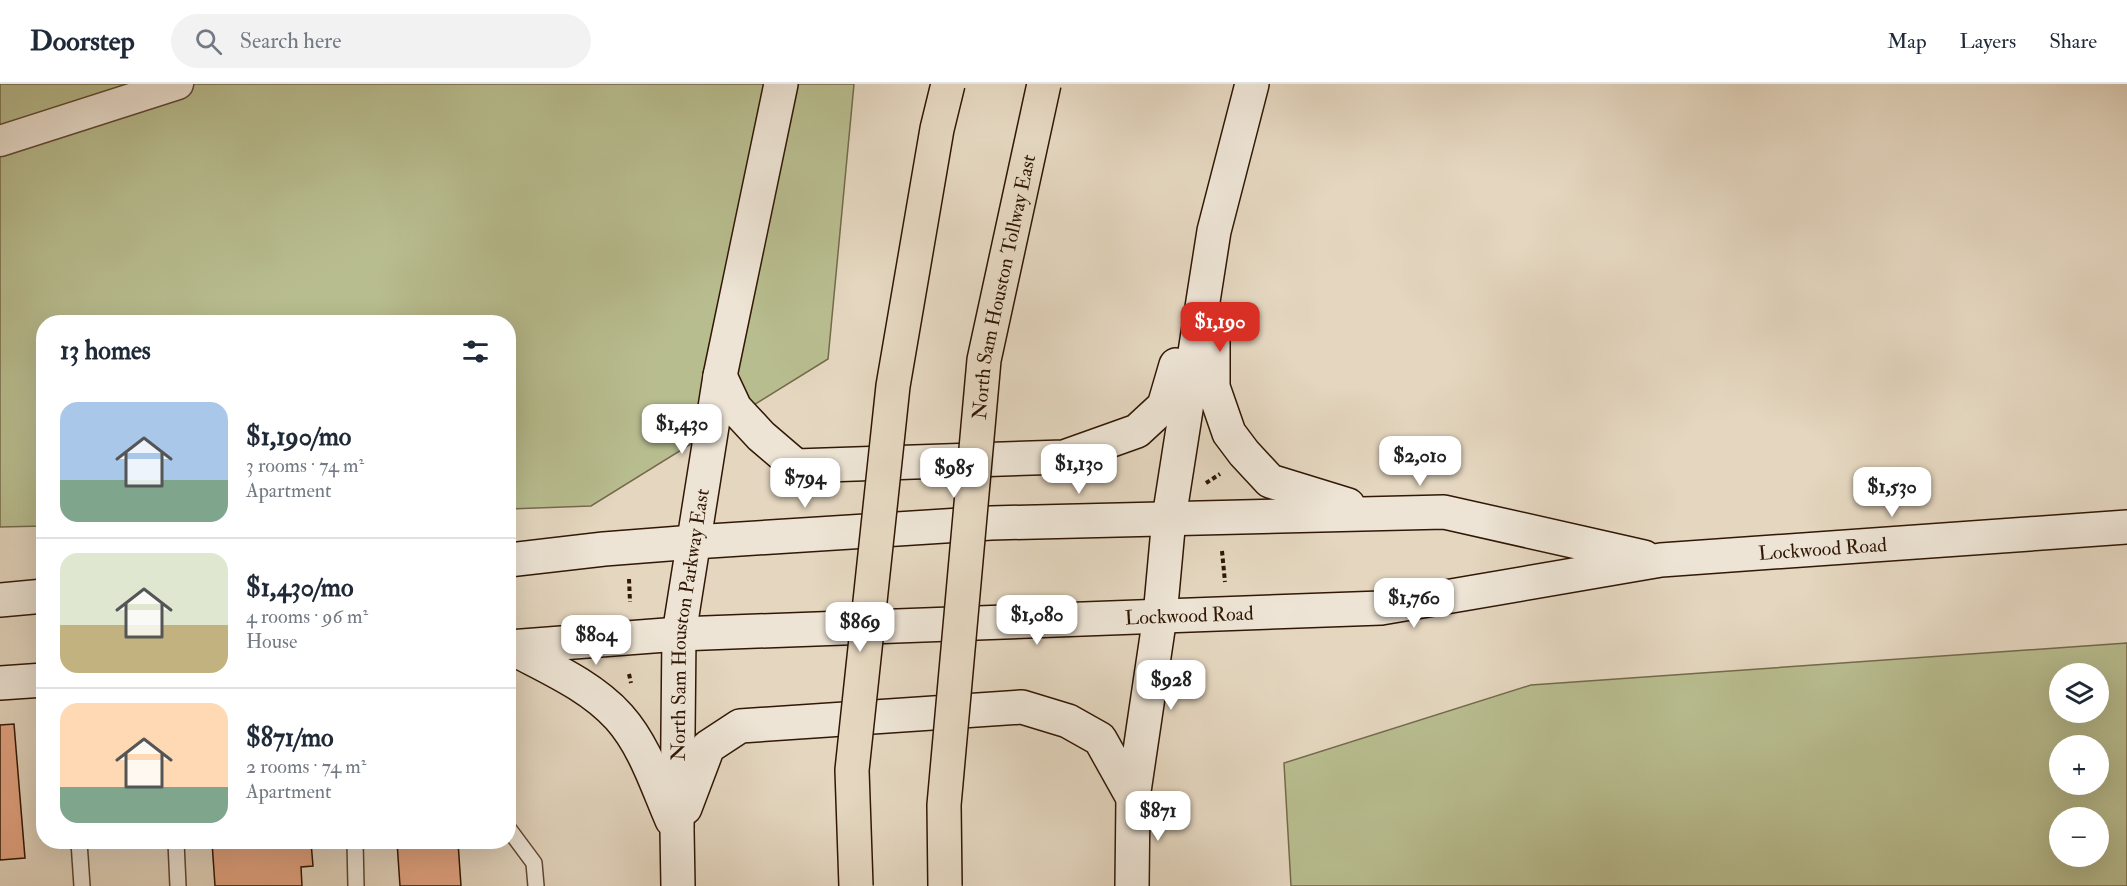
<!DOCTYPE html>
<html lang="en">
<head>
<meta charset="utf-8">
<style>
	:root { --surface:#fff; --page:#f2f2f3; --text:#1f2937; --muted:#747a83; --line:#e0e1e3; --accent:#d93025 }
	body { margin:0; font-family:"IM FELL Double Pica",serif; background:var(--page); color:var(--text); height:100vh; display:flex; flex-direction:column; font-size:22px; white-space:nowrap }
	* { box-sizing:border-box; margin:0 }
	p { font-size:20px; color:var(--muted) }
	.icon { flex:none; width:33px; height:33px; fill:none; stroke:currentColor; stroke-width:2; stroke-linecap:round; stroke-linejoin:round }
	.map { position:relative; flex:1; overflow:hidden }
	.side { position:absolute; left:36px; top:231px; width:480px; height:534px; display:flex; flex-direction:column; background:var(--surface); border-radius:24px; box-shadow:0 6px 24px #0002 }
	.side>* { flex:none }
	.controls { position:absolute; left:2049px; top:579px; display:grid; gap:12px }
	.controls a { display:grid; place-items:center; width:60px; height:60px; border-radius:50%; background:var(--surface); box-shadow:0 6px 24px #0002; font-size:30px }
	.price { position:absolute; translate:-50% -51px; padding:0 14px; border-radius:12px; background:#fff; color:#222; font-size:20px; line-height:39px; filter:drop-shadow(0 2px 3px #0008) }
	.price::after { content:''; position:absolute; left:50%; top:36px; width:18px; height:14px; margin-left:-9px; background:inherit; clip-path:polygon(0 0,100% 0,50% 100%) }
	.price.active { background:var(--accent); color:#fff }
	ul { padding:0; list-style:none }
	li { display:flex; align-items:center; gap:18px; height:150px; padding:0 24px }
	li+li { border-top:2px solid var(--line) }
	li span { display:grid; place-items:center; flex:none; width:168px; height:120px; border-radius:18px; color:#555 }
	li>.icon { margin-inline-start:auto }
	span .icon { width:72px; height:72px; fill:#fffc; stroke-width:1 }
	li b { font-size:26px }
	h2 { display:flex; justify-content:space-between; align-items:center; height:72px; padding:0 24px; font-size:26px }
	header { display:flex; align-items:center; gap:36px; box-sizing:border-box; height:84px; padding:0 30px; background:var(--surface); border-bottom:2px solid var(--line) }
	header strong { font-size:28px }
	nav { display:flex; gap:33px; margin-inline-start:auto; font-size:21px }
	.search { width:420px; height:54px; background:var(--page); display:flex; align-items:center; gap:15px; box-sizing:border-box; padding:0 21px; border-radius:33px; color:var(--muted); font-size:22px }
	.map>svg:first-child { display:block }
</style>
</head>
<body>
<header>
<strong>Doorstep</strong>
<div class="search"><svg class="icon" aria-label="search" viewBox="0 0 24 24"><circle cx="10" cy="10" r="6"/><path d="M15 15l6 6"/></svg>Search here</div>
<nav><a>Map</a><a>Layers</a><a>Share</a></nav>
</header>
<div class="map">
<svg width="2127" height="802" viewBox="0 0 2127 802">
	<rect width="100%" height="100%" fill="#e4d6bf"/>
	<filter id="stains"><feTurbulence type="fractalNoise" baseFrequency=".00333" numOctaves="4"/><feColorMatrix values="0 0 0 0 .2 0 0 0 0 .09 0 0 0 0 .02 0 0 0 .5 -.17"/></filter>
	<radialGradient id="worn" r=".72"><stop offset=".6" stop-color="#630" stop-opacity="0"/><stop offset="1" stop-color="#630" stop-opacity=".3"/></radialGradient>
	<!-- green -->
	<g fill="#b8bd8f" stroke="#746a4a" stroke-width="1.5" fill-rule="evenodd">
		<polygon points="0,0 854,0 828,275 591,422 509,425 508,238 44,238 43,442 0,443"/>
		<path d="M2127,559V802H1291L1284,679L1531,601ZM2060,590H2098V628H2060ZM2060,662H2098V700H2060ZM2060,734H2098V772H2060Z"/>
	</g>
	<!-- building -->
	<g fill="#e3a583" stroke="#311705" stroke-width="1.5">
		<polygon points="14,640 25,774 0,776 0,641"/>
		<polygon points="212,758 311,758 313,782 301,783 302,802 215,802"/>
		<polygon points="397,758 458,758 461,802 400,802"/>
	</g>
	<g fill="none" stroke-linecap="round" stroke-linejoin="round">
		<!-- service casing -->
		<g stroke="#5e4734" stroke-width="18">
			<g id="service">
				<polyline points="508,744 534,779 536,802"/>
				<polyline points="79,758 82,802"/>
				<polyline points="176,758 178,802"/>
				<polyline points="355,758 356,802"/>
			</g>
		</g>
		<!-- minor casing -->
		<g stroke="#5e4734" stroke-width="33">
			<polyline id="minor" points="0,57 178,0"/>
		</g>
		<!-- secondary casing -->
		<g stroke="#311705" stroke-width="36">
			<g id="secondary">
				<polyline points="1213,257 1213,303 1229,349 1244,369 1270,397 1348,421"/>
				<polyline points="720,292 735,324 761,352 796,382 1064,373 1137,347 1164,322 1176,281"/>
				<polyline points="508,476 604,465 694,458 991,439 1444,428 1644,473"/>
				<polyline points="0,516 44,512"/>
				<path id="s1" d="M508,563L679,550L1381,524L1661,476L2127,443"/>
				<path d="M510,563C547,583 590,601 619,633C645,662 657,702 672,736"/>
				<polyline points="0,599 44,596"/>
				<polyline points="685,724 708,663 740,642 1022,623 1068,637 1100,655 1133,714"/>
				<path id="s2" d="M678,802L677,746L679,550L720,292L781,0"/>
				<polyline points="1132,802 1133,714 1160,532 1169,434 1214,147 1252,0"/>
			</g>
		</g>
		<!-- path -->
		<g stroke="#311705" stroke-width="4" stroke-dasharray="4.5 3" stroke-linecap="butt">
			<polyline points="1206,399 1220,390"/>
			<polyline points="1222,467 1225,498"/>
			<polyline points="629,495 630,518"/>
			<polyline points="629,590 631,599"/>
		</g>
		<!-- service -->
		<use href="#service" stroke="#ede4d5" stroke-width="15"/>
		<!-- minor -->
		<use href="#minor" stroke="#ede4d5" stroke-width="30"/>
		<!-- secondary -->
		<use href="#secondary" stroke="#ede4d5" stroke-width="33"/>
		<!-- motorway-bridge casing -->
		<g stroke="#311705" stroke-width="36" stroke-linecap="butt">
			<g id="motorway-bridge">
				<polyline points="856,802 852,686 893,302 937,45 948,0"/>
				<path id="s3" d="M945,802L944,721L984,276L1044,0"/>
			</g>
		</g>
		<!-- motorway-bridge -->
		<use href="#motorway-bridge" stroke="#e4d6bf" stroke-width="33"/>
	</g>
	<g text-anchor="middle" stroke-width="6" stroke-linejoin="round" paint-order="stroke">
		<!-- street labels -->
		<g font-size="20" fill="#311705" stroke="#ede4d5">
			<text dy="7" stroke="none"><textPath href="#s3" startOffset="603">North Sam Houston Tollway East</textPath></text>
			<text dy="7" stroke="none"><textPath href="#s1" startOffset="1320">Lockwood Road</textPath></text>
			<text dy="7" stroke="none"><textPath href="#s1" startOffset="682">Lockwood Road</textPath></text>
			<text dy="7" stroke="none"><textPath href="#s2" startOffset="262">North Sam Houston Parkway East</textPath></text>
		</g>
	</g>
	<rect width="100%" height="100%" filter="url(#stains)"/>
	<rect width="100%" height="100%" fill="url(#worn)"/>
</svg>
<div class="controls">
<a><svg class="icon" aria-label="layers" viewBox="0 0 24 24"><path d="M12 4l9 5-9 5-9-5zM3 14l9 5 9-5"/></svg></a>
<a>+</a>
<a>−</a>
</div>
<b class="price active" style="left:1220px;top:269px">$1,190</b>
<b class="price" style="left:682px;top:371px">$1,430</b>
<b class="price" style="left:1420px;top:403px">$2,010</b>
<b class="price" style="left:1079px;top:411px">$1,130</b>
<b class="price" style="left:954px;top:415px">$985</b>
<b class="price" style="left:805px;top:425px">$794</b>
<b class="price" style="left:1892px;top:434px">$1,530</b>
<b class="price" style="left:1414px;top:545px">$1,760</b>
<b class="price" style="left:1037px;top:562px">$1,080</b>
<b class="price" style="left:860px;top:569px">$869</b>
<b class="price" style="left:596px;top:582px">$804</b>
<b class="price" style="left:1171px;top:627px">$928</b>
<b class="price" style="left:1158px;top:758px">$871</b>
<section class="side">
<h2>13 homes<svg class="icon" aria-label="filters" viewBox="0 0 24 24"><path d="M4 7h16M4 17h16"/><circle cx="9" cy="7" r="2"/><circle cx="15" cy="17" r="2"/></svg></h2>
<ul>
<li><span style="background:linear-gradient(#a9c7e8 65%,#7fa58c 0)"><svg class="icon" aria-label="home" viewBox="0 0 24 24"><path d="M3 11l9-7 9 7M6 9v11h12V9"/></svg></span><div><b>$1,190/mo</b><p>3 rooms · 74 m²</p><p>Apartment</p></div></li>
<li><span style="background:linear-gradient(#dfe7d0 60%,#c2b280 0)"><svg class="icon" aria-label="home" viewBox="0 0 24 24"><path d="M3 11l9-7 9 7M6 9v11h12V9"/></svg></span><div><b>$1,430/mo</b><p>4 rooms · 96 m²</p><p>House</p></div></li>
<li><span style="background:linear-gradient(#ffd9b3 70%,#7fa58c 0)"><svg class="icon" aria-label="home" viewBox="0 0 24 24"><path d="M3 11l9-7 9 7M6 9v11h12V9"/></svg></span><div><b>$871/mo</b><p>2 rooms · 74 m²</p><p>Apartment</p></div></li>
</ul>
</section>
</div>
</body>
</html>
